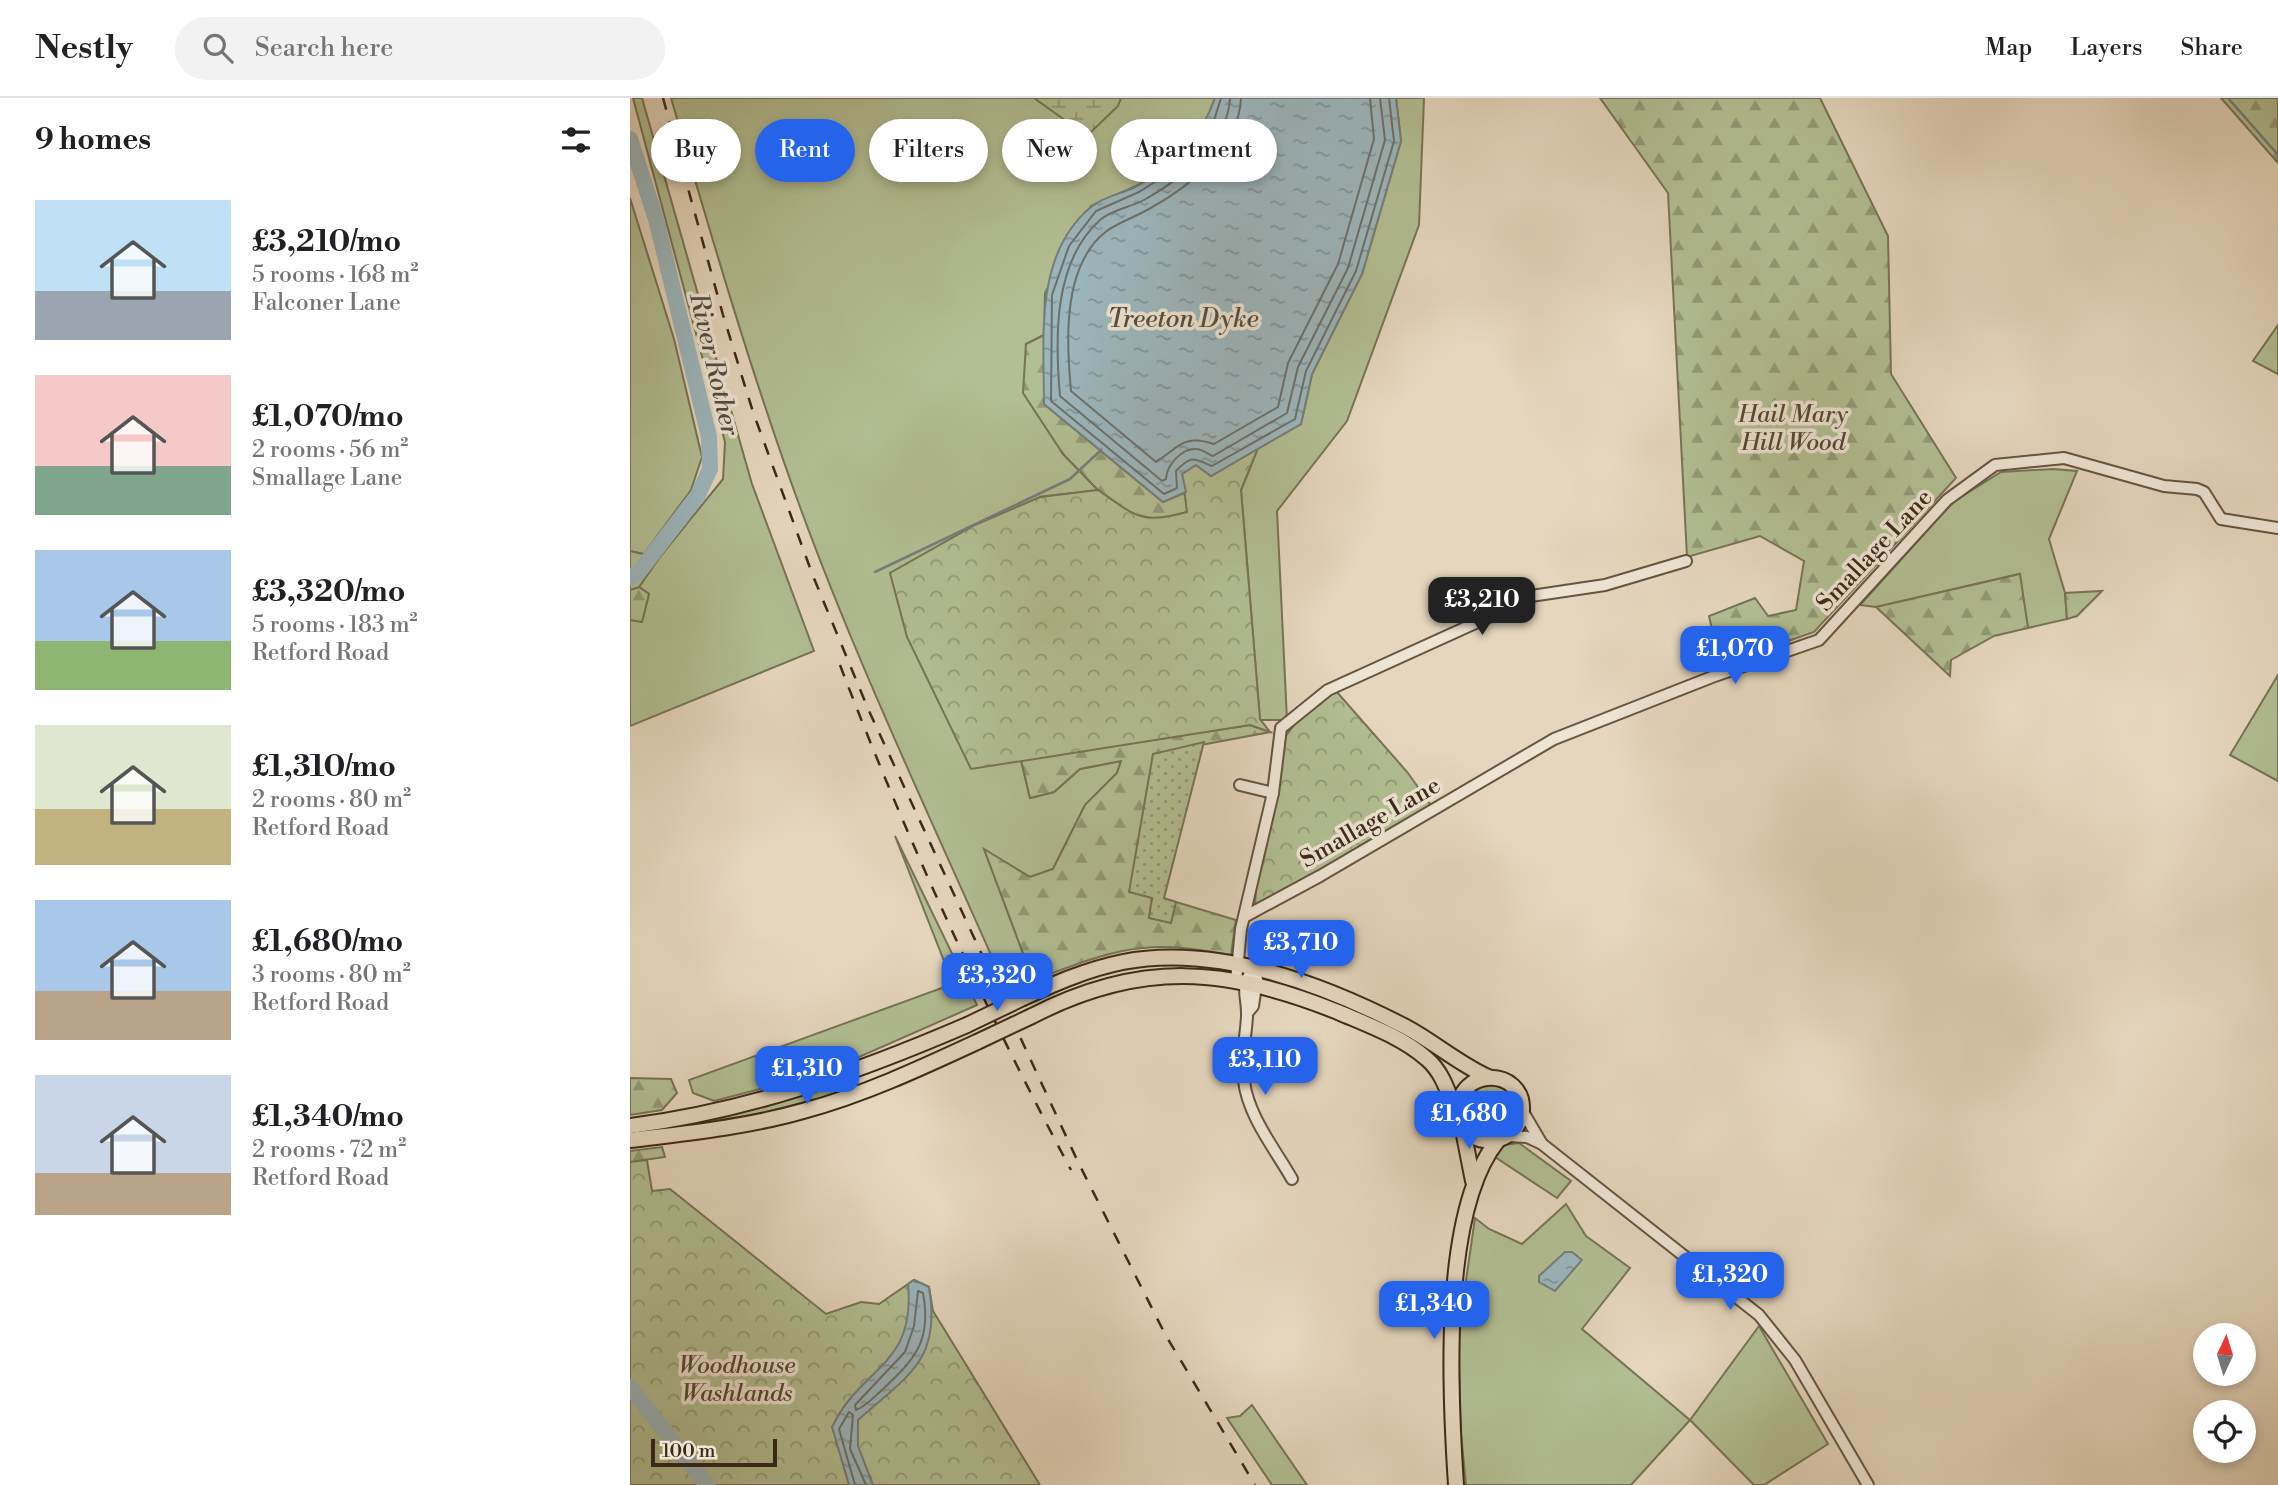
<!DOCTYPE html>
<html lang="en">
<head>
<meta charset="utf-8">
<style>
	:root { --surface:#fff; --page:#f2f2f2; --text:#202124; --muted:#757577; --line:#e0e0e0; --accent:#2563eb }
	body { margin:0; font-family:"Libre Bodoni",serif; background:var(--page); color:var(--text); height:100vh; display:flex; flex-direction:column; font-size:26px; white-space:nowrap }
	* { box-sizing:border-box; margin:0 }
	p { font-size:23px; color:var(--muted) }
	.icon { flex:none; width:38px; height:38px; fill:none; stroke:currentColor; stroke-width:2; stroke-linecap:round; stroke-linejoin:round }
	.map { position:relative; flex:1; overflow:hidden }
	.details { display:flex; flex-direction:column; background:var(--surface); width:630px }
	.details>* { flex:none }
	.top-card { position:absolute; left:21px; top:21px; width:665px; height:63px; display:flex; gap:14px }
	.needle { width:46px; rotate:4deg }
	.controls { position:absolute; left:1563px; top:1225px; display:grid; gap:14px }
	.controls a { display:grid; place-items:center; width:63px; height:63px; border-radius:50%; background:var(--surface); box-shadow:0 4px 10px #0003; font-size:35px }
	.scale { position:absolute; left:21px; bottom:18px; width:126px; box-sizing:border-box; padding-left:7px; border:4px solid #3c2918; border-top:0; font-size:19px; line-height:24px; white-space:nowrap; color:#3c2918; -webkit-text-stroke:5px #eee4d4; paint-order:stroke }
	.price { position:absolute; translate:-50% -60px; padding:0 16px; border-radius:14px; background:var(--accent); color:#fff; font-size:23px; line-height:46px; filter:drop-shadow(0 2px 4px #0008) }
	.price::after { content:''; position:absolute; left:50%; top:42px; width:21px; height:16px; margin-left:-10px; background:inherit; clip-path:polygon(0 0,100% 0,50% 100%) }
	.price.active { background:#222; color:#fff }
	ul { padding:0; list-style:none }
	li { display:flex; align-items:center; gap:21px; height:175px; padding:0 35px }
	li span { display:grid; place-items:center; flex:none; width:196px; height:140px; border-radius:0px; color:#555 }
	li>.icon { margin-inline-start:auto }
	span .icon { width:84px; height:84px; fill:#fffc; stroke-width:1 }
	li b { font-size:30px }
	h2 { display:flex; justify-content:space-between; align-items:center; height:84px; padding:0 35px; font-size:30px }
	.chip { padding:0 24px; border-radius:32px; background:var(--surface); box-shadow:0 4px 10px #0003; font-size:24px; line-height:63px }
	.chip.active { background:var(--accent); color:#fff }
	header { display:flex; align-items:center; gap:42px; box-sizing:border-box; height:98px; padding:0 35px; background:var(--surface); border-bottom:2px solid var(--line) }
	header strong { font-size:33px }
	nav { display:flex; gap:38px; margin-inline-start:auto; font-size:24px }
	.search { width:490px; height:63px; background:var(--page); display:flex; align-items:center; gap:18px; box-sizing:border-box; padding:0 24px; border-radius:38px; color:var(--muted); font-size:26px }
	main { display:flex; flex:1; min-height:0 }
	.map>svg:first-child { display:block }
</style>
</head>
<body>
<header>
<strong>Nestly</strong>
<div class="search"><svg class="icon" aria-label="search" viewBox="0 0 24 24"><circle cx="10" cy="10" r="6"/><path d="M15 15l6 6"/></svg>Search here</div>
<nav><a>Map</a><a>Layers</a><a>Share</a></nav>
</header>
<main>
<section class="details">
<h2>9 homes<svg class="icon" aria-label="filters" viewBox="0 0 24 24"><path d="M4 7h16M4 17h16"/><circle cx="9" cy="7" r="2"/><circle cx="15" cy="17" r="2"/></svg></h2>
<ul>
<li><span style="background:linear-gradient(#bfe0f5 65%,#9aa5b1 0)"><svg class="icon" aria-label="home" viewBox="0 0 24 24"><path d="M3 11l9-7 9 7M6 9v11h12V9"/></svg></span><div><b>£3,210/mo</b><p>5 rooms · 168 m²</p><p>Falconer Lane</p></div></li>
<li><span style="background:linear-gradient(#f6c9c9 65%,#7fa58c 0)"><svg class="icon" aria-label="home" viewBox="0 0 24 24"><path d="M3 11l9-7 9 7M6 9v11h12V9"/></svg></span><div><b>£1,070/mo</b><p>2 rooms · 56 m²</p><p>Smallage Lane</p></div></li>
<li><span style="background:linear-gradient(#a9c7e8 65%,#8fb573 0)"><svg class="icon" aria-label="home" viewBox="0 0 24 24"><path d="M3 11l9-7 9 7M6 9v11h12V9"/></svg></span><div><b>£3,320/mo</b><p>5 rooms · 183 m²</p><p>Retford Road</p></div></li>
<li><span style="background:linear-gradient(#dfe7d0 60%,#c2b280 0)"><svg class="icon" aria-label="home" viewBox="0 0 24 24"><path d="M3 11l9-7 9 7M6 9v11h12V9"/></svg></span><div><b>£1,310/mo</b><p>2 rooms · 80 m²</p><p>Retford Road</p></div></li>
<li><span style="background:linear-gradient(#a9c7e8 65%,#b9a48a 0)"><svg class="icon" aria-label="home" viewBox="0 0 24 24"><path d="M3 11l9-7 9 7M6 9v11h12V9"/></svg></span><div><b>£1,680/mo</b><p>3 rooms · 80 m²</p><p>Retford Road</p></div></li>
<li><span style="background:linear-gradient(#c9d6e8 70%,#b9a48a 0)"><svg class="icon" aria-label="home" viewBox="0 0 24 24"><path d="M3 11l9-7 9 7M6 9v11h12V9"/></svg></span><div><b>£1,340/mo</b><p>2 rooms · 72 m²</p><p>Retford Road</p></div></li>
</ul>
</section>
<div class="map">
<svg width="1648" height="1387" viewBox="0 0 1648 1387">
	<defs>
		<pattern id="forest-firs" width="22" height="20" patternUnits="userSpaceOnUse" patternTransform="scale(1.75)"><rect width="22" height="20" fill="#b2be93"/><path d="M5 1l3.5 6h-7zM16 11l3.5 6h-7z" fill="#929a77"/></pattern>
		<pattern id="wetland-marsh" width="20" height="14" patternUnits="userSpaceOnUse" patternTransform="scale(1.75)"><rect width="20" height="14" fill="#b2be93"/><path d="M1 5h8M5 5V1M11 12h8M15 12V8" fill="none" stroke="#929a77"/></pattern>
		<pattern id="park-crowns" width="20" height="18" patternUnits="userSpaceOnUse" patternTransform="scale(1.75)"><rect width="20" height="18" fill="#b2be93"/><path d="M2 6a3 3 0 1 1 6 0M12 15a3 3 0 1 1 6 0" fill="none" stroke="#929a77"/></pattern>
		<pattern id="garden-dots" width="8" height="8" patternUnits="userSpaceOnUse" patternTransform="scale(1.75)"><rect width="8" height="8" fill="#b2be93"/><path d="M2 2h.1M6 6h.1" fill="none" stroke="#929a77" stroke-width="1.8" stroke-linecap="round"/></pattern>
		<pattern id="water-ripples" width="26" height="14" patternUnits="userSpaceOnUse" patternTransform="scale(1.75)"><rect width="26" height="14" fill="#9cb6bd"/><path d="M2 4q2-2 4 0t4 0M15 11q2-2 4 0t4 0" fill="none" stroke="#809499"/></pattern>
	</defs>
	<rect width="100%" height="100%" fill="#e5d6bd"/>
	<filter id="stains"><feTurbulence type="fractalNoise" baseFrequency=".00286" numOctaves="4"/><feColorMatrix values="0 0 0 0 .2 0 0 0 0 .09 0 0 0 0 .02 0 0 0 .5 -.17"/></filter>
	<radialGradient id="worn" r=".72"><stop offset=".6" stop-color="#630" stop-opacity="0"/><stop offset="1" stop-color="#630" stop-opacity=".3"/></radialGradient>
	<!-- grass -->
	<g fill="#b2be93" stroke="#777456" stroke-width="2">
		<polygon points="3,0 12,0 122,386 184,553 0,628 0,522 12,523 19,496 9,489 29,460 93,381 95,344"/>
		<path d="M41,0H585L575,29L545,64L506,88L461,108L415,195L414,237L396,246L433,356L468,392L410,399L341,670L391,662L400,700L424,694L450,671L491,663L487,675L455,707L423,771L400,779L355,753L403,882L376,891C306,731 230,573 170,409C121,275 81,137 41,0Z"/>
		<polygon points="766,0 794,0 789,127 717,323 647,413 657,622 630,622 611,392 628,350 671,326 682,276 732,176 771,43"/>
		<polygon points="0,100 44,241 72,359 61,392 14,456 0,453"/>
		<polygon points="1648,227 1648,276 1623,263"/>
		<polygon points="1423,371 1447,373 1419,441 1435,495 1437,521 1398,530 1389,476 1246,509 1230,507 1323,404 1371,374"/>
		<polygon points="1648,577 1648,683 1600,657"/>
		<polygon points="265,738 347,907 195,974 84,1003 63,995 59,982 323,886"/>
		<polygon points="203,986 206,993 203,997 120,1018 69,1024"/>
		<circle cx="860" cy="1011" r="25"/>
		<polygon points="889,1045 941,1083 927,1100 865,1059 874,1047"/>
		<polygon points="936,1106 956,1138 1000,1170 952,1231 1060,1322 1129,1228 1198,1346 1134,1387 1124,1387 1060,1322 1001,1387 836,1387 831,1335 828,1238 845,1120 859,1131 892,1146"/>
		<polygon points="622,1307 677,1387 642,1387 597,1320 610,1318"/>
	</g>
	<!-- forest -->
	<g fill="url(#forest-firs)" stroke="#777456" stroke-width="2">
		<polygon points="970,0 1190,0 1258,138 1261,276 1326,380 1184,534 1090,567 1079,518 1125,500 1138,518 1166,512 1174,463 1130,438 1057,459 1038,95"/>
		<polygon points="1591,0 1648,0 1648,65"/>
		<polygon points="414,237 414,306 533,404 556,394 557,414 527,422 501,415 468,392 433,356 393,295 396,246"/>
		<polygon points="1390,476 1398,530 1364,538 1321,562 1320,578 1246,509"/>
		<polygon points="9,489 19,496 12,524 0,522 0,492"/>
		<polygon points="1472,493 1447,518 1437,521 1435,495"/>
		<path d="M620,627L640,634L523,656L522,800L519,820L541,824L546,804L606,822L601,857C572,852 543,847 513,850C476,853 438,870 403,882L354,751L400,779L423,771L455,707L487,675L491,663L450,671L424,694L400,700L391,662Z"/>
		<polygon points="0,980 41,981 47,995 32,1012 0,1017"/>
		<polygon points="32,1049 35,1059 0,1064 0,1053"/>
	</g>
	<!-- wetland -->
	<polygon fill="url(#wetland-marsh)" stroke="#777456" stroke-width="2" points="404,0 491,0 488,8 457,38"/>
	<!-- park -->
	<g fill="url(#park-crowns)" stroke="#777456" stroke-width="2">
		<path d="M628,350L611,392L630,621L640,634L620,627L341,671L277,539L260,475L345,427L410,399L468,392C505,418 512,427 557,414L552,376L566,367L581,378Z"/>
		<polygon points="0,453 29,460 9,489 0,492"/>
		<polygon points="706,593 778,675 802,709 625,808 626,791 648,695 655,639 668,622"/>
		<polygon points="17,1062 22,1093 40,1091 196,1216 231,1204 249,1206 284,1182 299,1189 303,1213 410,1387 0,1387 0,1064"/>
	</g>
	<!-- garden -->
	<polygon fill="url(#garden-dots)" stroke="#777456" stroke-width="2" points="574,644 534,800 546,804 541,825 519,820 522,800 499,794 523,656"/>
	<!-- water -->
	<g fill="url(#water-ripples)" stroke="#767e7b" stroke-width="2">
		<path d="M585,0H766L771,43L732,176L682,276L671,326L581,378L566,367L552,376L556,394L533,404L414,306C414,240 404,156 461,109C472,99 491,96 505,89C545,68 570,42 585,0Z"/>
		<polygon points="935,1154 942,1154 952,1162 925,1193 909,1184 909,1178"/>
		<path d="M284,1182L299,1189C312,1263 277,1278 228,1322V1348L243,1387H219L202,1329C231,1268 286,1269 278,1186Z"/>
	</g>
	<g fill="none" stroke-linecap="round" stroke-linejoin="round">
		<!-- shore -->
		<g stroke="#6c706a" stroke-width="2">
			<path d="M591,0L581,32L550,68L509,94L466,113L439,148L422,197L421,303L534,396L547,390L546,373C562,356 564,361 582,368L665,321L676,273L726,173L764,43L759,0"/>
			<path d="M600,0C598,46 550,82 514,102C501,109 481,112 470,122C423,164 425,241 430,298L532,383L536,381C537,367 551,350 567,351C573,352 578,356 583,358L657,315L668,269L718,170L755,42L750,0"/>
			<path d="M611,0C609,50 559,89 519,111C492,126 472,128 456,157C434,195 437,251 441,293L526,364C549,349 553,336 584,346L648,309L658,265L708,166L744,41L740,0"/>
			<path d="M288,1193L293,1195C302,1243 285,1261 252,1292C244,1299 235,1309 226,1312L225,1307L275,1254L284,1228Z"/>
			<polyline points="225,1387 209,1331 219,1314 223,1317 220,1351 236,1387"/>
		</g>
		<!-- stream -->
		<g stroke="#767e7b" stroke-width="2.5">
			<polyline points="1598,0 1648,57"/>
			<polyline points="245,474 440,381 471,352"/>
		</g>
		<!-- river -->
		<g stroke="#9cb6bd" stroke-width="16">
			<polyline points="0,41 26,121 79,339 80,371 68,397 9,474 0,480"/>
			<polyline points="0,1289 77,1387"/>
		</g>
		<!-- minor casing -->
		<g stroke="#665441" stroke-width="14">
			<g id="minor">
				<polyline points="610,687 643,695"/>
				<polyline points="614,819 690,778 924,641 1082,579 1189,542 1317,402 1365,367 1434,360 1534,388 1567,391 1574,394 1591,421 1648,430"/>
				<path d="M623,871C609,889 618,900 617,918C616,940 610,961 614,983C618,1018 645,1051 662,1081"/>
				<polyline points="606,883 611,831 643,695 651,630 698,592 861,518 894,499 975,487 1056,463"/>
				<polyline points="618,914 623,908 627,881"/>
				<polyline points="892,1012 912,1046"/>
				<polyline points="878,1038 897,1039 912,1046 1129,1217 1165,1262 1238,1387"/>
			</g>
		</g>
		<!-- major casing -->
		<g stroke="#3c2918" stroke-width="18">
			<g id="major">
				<path d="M393,900C426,885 458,871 493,864C588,846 693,886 776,929C804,944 829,966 858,979"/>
				<path d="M402,918C511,862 596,869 708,914C738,927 772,939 797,961C822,982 822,1024 841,1037C862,1051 891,1037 892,1012C894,970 828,967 828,1015"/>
				<polyline points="832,1027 843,1083"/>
				<path d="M0,1028C119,1013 228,974 337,927"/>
				<path d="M0,1042C58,1035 117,1029 173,1013C233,997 291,970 347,944"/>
				<path d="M826,1387C820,1297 810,1114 868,1042"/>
			</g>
		</g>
		<!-- minor -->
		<use href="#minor" stroke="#eee4d4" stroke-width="10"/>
		<!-- major -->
		<use href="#major" stroke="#e5d6bd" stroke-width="14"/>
		<!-- rail -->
		<g stroke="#3c2918" stroke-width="2.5" stroke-dasharray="12 12" stroke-linecap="butt">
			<polyline points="33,0 93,217 123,314 183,478 239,613 448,1064 535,1236 625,1387"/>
			<path d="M210,567C276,740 354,909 441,1072"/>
		</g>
		<!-- major-bridge casing -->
		<g stroke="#3c2918" stroke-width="18" stroke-linecap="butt">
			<g id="major-bridge">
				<polyline points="337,927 393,900"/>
				<polyline points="347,944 402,918"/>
			</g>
		</g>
		<!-- major-bridge -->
		<use href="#major-bridge" stroke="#e5d6bd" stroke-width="14"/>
	</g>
	<g text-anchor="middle" stroke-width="7" stroke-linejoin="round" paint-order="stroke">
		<!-- park labels -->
		<g font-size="24" font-style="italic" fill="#544731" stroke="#eee4d4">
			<text x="1163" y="324">Hail Mary<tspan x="1163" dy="28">Hill Wood</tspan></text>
			<text x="107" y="1275">Woodhouse<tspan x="107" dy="28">Washlands</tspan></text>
		</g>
		<!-- street labels -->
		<g font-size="24" fill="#3c2918" stroke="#eee4d4">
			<text transform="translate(1244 452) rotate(-47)" y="8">Smallage Lane</text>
			<text transform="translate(740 724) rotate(-30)" y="8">Smallage Lane</text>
		</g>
		<!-- water labels -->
		<g font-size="26" font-style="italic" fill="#544c41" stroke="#eee4d4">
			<text x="553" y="229">Treeton Dyke</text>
			<text transform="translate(85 266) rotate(77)" y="9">River Rother</text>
		</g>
	</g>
	<rect width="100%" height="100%" filter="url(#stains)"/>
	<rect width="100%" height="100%" fill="url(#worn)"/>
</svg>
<div class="controls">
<a><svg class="needle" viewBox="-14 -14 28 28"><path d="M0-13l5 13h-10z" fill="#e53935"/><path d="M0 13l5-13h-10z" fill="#757577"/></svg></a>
<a><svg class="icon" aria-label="locate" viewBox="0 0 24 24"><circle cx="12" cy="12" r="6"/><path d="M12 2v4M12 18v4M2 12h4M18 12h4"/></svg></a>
</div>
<div class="scale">100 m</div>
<b class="price active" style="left:852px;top:539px">£3,210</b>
<b class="price" style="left:1105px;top:588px">£1,070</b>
<b class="price" style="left:671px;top:882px">£3,710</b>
<b class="price" style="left:367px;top:915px">£3,320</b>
<b class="price" style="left:635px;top:999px">£3,110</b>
<b class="price" style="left:177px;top:1008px">£1,310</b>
<b class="price" style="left:839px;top:1053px">£1,680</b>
<b class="price" style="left:1100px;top:1214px">£1,320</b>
<b class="price" style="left:804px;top:1243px">£1,340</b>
<div class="top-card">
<a class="chip">Buy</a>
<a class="chip active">Rent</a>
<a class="chip">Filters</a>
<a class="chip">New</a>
<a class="chip">Apartment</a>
</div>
</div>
</main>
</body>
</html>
